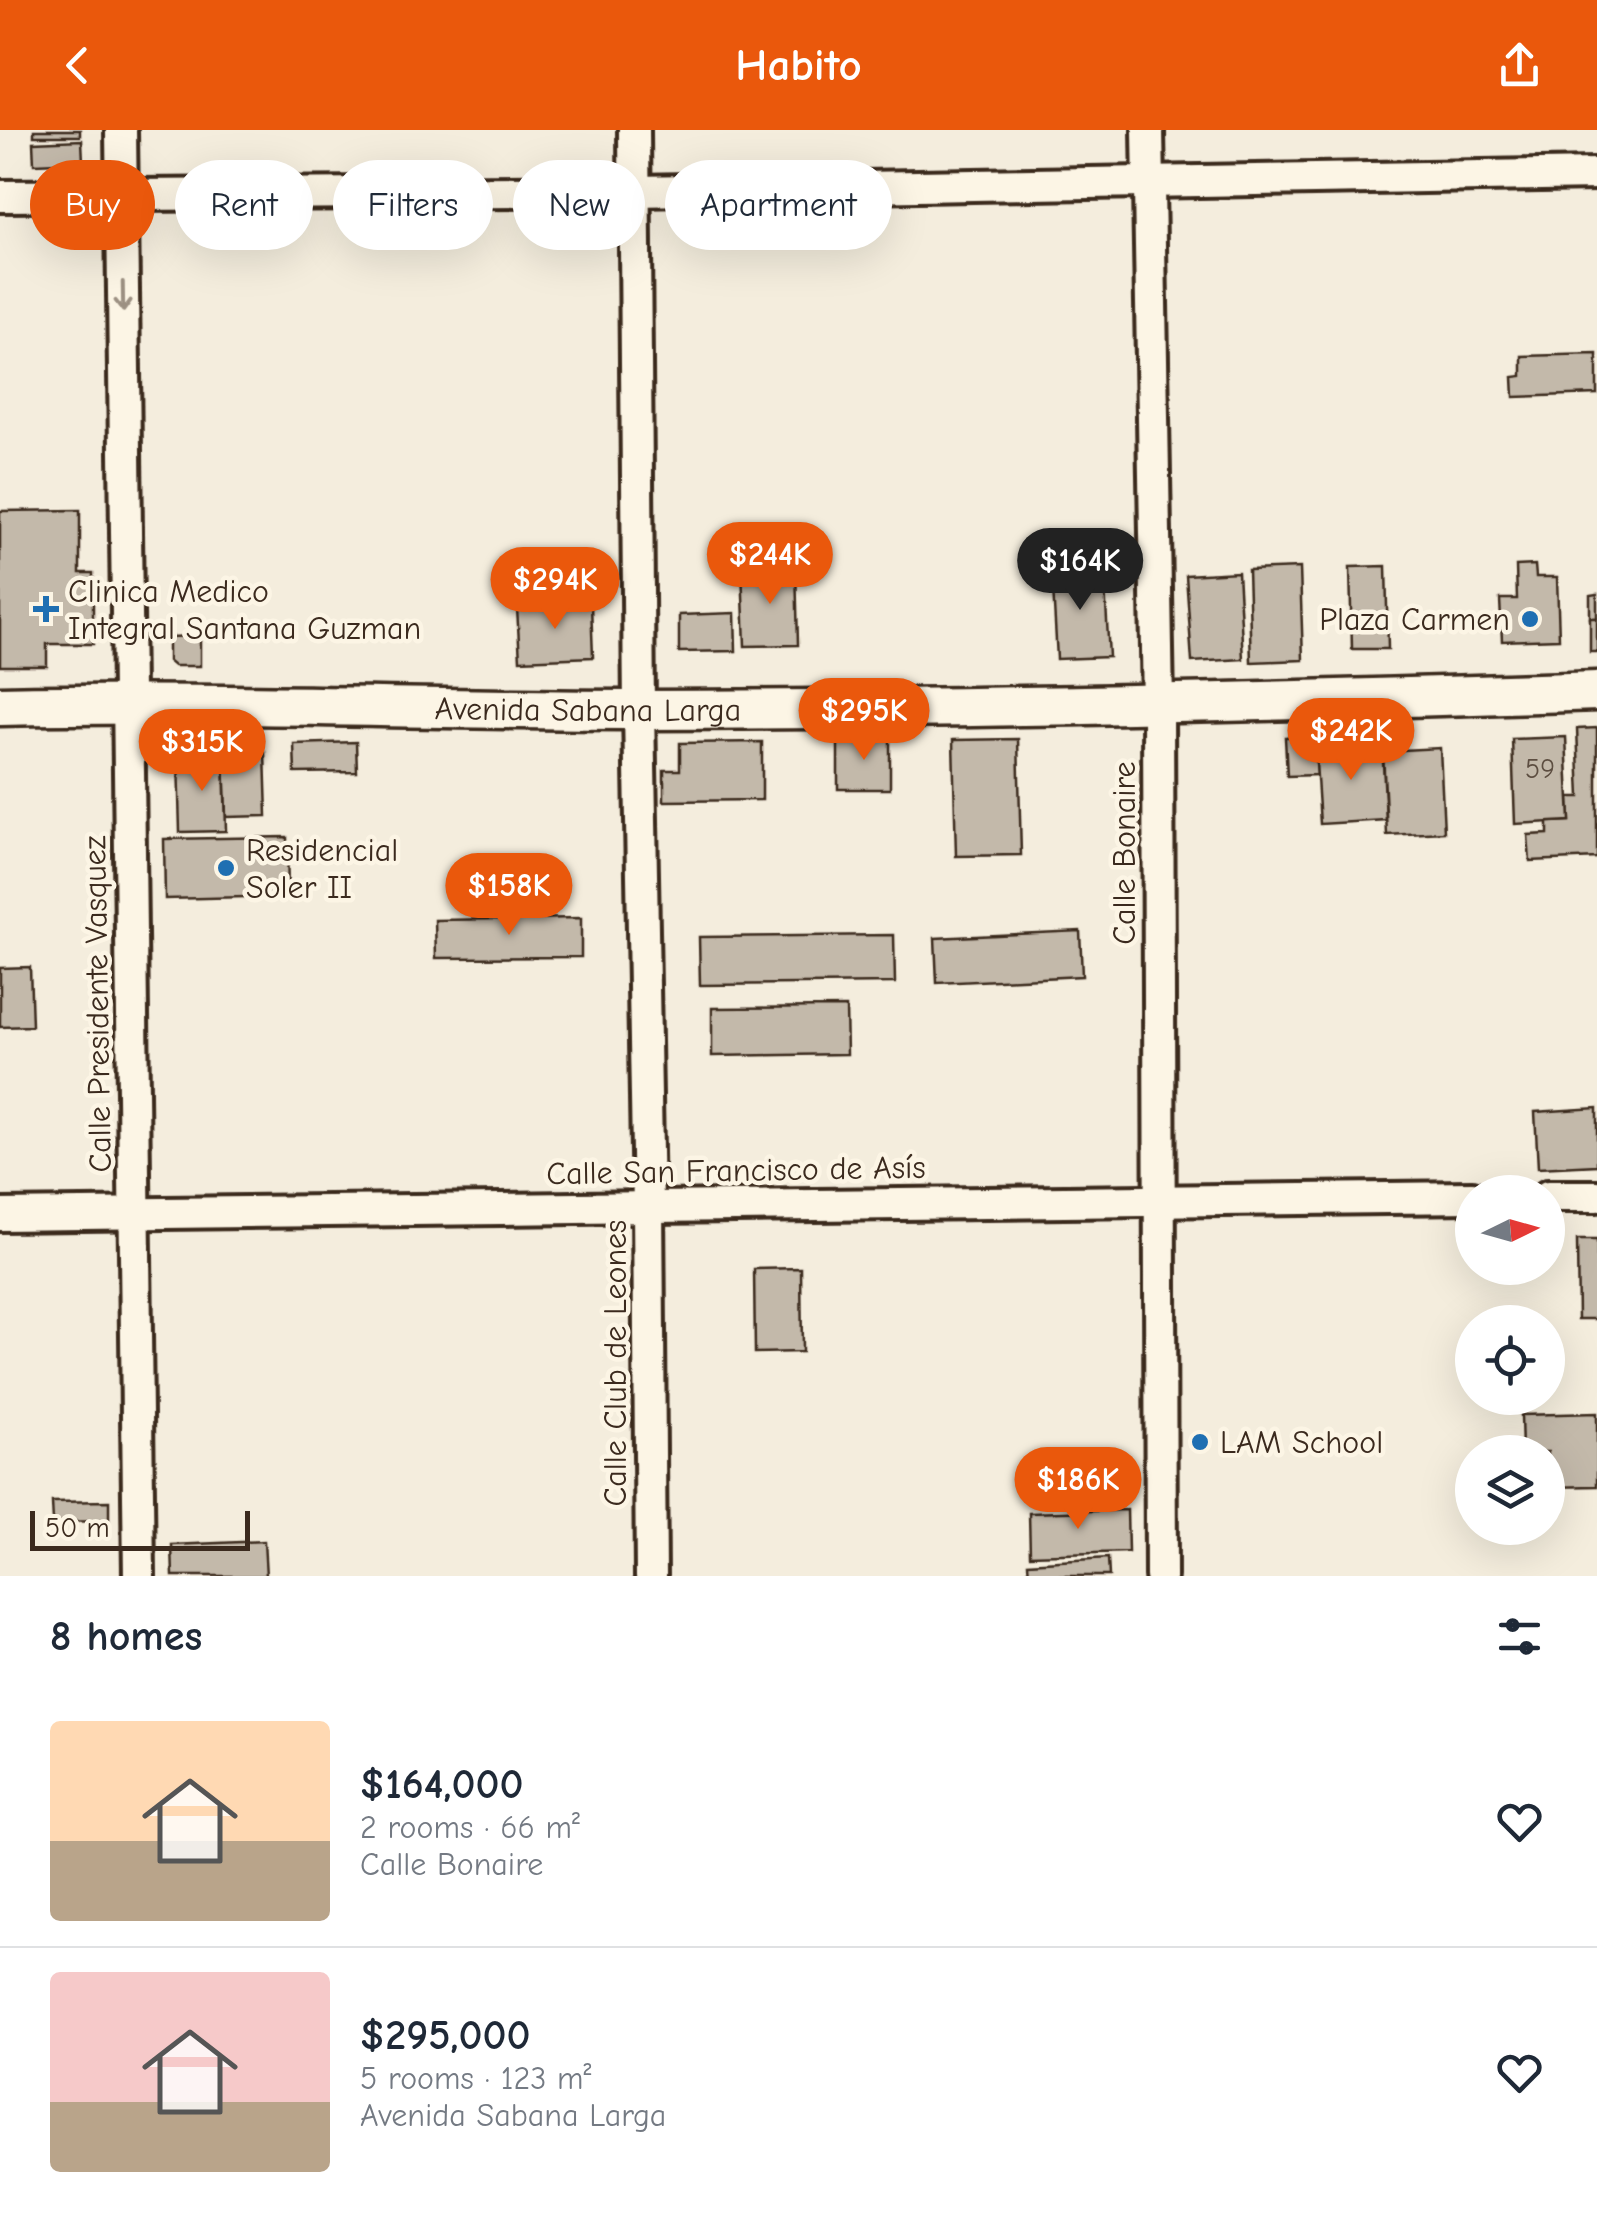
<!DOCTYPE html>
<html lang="en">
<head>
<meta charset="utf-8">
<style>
	:root { --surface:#fff; --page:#f6f6f7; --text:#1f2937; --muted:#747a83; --line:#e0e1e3; --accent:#ea580c }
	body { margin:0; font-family:"Comic Neue",sans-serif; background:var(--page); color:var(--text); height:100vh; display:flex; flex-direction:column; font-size:38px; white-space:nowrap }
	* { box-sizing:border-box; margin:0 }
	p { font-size:32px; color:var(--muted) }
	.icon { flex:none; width:55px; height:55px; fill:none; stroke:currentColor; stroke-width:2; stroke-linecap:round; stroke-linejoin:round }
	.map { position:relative; height:1446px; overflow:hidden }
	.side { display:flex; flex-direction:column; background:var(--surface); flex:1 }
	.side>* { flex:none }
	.top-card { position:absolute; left:30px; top:30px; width:1000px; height:90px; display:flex; gap:20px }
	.needle { width:65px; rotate:85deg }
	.fabs { position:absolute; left:1455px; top:1045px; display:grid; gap:20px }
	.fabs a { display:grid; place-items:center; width:110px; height:110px; border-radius:50%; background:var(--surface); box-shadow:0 10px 40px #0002; font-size:50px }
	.scale { position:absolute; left:30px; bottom:25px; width:220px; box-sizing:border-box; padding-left:10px; border:5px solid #3b2a1e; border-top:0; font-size:28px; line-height:35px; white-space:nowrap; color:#3b2a1e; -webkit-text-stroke:8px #fcf5e5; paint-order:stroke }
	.price { position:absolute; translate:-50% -85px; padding:0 22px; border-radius:35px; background:var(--accent); color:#fff; font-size:32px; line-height:65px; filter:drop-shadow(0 2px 5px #0008) }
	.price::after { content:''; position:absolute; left:50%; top:60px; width:30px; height:22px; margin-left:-15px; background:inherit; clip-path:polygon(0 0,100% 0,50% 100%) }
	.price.selected { background:#222; color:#fff }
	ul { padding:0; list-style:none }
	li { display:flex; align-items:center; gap:30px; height:250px; padding:0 50px }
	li+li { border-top:2px solid var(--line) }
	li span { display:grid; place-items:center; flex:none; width:280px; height:200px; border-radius:10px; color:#555 }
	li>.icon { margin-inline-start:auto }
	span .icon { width:120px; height:120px; fill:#fffc; stroke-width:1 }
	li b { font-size:42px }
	h2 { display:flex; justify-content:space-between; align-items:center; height:120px; padding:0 50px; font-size:42px }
	.chip { padding:0 35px; border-radius:45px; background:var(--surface); box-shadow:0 10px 40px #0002; font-size:35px; line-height:90px }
	.chip.selected { background:var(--accent); color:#fff }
	header { display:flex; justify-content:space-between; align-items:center; height:130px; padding:0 50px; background:var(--accent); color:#fff; font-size:45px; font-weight:700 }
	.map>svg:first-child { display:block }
</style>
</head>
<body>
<header><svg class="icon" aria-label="back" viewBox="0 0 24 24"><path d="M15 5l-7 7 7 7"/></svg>Habito<svg class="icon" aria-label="share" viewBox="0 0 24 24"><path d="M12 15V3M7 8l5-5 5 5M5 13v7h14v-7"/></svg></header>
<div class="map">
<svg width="1597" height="1446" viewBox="0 0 1597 1446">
	<rect width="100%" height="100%" fill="#f4eddd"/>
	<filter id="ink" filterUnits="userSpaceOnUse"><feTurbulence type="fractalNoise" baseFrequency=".01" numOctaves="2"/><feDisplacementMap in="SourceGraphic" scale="20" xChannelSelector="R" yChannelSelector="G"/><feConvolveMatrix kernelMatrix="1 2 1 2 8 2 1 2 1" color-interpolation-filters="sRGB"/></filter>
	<g filter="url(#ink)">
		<!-- building -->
		<g fill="#c3b9aa" stroke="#3b2a1e" stroke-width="2.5">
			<rect x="34" y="0" width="46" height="6"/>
			<polygon points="82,10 83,32 34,34 33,12"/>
			<polygon points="1597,224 1597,264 1514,267 1513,247 1522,246 1522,226"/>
			<polygon points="80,380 80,443 93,443 93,514 47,514 47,536 0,536 0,381"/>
			<polygon points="1535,435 1536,447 1557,447 1559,509 1502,511 1500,469 1517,469 1516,436"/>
			<polygon points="1386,436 1388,519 1352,519 1350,437"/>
			<polygon points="796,437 798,515 745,516 742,439"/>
			<polygon points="1104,437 1109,527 1057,529 1052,439"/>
			<polygon points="1300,438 1303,530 1251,532 1248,440"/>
			<polygon points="1238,442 1243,529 1192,532 1186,445"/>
			<polygon points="1597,464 1597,488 1590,488 1590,465"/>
			<polygon points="591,475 593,527 520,530 517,478"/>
			<polygon points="735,483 736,521 679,522 679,485"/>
			<rect x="1590" y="488" width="7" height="34"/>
			<polygon points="200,506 200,536 174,536 168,531 168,507"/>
			<polygon points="1597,598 1597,728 1530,731 1528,705 1548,704 1548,692 1570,691 1569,667 1580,667 1577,599"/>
			<polygon points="1315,606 1317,645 1287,646 1285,607"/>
			<rect x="838" y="607" width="52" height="52"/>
			<polygon points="1566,607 1570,691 1515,694 1512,609"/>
			<polygon points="1018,609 1021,725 956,726 953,610"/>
			<polygon points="356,612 357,642 295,643 294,614"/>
			<polygon points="762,612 762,670 664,671 664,640 680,640 680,613"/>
			<polygon points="1382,613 1386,690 1320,694 1315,617"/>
			<polygon points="1440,618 1444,702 1387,705 1383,621"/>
			<polygon points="265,622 267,686 226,687 224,623"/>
			<polygon points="224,627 226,701 180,702 178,628"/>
			<polygon points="287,707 288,766 165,769 164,709"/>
			<polygon points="581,788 581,827 436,828 435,790"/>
			<polygon points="1080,801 1082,846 937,853 935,808"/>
			<polygon points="894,805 895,853 700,855 699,807"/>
			<polygon points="30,837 32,896 0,897 0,838"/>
			<polygon points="846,877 847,924 712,926 712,878"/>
			<polygon points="1597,978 1597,1035 1538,1038 1535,982"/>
			<polygon points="1577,1110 1597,1110 1597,1189 1578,1189"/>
			<polygon points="801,1138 802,1222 755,1223 754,1139"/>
			<polygon points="1597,1283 1597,1356 1548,1357 1548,1322 1522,1322 1521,1285"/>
			<polygon points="109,1371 109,1391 53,1392 52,1372"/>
			<polygon points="1127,1380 1128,1422 1030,1425 1029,1383"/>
			<polygon points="264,1411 266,1446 173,1446 172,1415"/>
			<polygon points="1108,1428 1109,1446 1029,1446 1028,1433"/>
		</g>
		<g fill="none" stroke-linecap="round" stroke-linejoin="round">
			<!-- minor casing -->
			<g stroke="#3b2a1e" stroke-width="38">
				<g id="minor">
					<polyline points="121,0 139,1446"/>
					<polyline points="634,0 639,580 648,1077 651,1446"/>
					<polyline points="1148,0 1158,576 1161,1446"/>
					<polyline points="0,66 635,61 1597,44"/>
					<polyline points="1548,1066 1597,1066"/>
					<polyline points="0,1085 1472,1067"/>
				</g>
			</g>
			<!-- major casing -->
			<g stroke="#3b2a1e" stroke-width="45">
				<g id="major">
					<path id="s1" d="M0,576C214,571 428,580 642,580C961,579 1279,572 1597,561"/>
				</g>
			</g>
			<!-- minor -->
			<use href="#minor" stroke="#fcf5e5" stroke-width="30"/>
			<!-- major -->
			<use href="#major" stroke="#fcf5e5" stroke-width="38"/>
		</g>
		<!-- one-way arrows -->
		<defs><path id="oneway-shaft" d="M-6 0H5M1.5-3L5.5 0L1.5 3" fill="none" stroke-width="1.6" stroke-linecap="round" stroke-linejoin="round" transform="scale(2.5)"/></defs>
		<use stroke="#9c9082" href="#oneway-shaft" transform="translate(123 167) rotate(89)"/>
	</g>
	<!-- markers -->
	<g fill="#1f6fb2" stroke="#fcf5e5" stroke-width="4">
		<path d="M41 464h10v10h10v10h-10v10h-10v-10h-10v-10h10z"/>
		<circle cx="1530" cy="489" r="10"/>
		<circle cx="226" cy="738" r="10"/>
		<circle cx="1200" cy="1312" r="10"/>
	</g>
	<g text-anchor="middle" stroke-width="9" stroke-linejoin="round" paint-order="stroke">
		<!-- number labels -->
		<g font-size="28" fill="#5d4e41">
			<text x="1540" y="648">59</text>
		</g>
		<!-- poi labels -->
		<g font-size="32" fill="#3b2a1e" stroke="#fcf5e5" text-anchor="start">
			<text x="68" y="472">Clinica Medico<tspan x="68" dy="37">Integral Santana Guzman</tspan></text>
			<text x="1510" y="500" text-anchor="end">Plaza Carmen</text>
			<text x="246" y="731">Residencial<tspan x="246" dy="37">Soler II</tspan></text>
			<text x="1220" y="1323">LAM School</text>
		</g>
		<!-- street labels -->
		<g font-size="32" fill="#3b2a1e" stroke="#fcf5e5">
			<text dy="11" stroke="none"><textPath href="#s1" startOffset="588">Avenida Sabana Larga</textPath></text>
			<text transform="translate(1124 723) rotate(-90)" y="11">Calle Bonaire</text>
			<text transform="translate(97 874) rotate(-91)" y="11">Calle Presidente Vasquez</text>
			<text transform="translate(736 1040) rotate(-1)" y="11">Calle San Francisco de Asís</text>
			<text transform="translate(615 1233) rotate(-90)" y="11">Calle Club de Leones</text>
		</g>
	</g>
</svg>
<div class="fabs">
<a><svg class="needle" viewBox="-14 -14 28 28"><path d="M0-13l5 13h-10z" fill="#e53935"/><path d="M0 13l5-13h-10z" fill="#747a83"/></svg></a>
<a><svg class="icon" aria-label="locate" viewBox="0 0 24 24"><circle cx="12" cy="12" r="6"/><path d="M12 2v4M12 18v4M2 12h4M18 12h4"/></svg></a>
<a><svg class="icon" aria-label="layers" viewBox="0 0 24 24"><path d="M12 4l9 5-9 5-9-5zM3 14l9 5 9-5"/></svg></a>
</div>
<div class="scale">50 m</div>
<b class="price" style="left:770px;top:477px">$244K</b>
<b class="price selected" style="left:1080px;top:483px">$164K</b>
<b class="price" style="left:555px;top:502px">$294K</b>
<b class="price" style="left:864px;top:633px">$295K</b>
<b class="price" style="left:1351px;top:653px">$242K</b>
<b class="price" style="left:202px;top:664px">$315K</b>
<b class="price" style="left:509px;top:808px">$158K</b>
<b class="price" style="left:1078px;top:1402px">$186K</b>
<div class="top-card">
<a class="chip selected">Buy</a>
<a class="chip">Rent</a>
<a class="chip">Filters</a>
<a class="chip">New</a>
<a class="chip">Apartment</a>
</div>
</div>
<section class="side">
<h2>8 homes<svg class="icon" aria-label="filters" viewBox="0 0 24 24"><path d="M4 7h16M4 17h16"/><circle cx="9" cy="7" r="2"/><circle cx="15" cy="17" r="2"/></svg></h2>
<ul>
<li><span style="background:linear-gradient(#ffd9b3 60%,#b9a48a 0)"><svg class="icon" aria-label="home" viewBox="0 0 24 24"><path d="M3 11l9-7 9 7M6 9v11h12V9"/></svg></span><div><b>$164,000</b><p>2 rooms · 66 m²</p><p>Calle Bonaire</p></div><svg class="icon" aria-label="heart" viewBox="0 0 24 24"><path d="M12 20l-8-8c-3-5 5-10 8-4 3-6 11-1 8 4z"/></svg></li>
<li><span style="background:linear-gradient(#f6c9c9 65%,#b9a48a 0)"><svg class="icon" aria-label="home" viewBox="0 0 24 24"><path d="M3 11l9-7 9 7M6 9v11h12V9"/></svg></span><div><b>$295,000</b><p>5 rooms · 123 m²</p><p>Avenida Sabana Larga</p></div><svg class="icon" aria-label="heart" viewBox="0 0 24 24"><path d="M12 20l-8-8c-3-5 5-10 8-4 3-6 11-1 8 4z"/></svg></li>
</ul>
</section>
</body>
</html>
